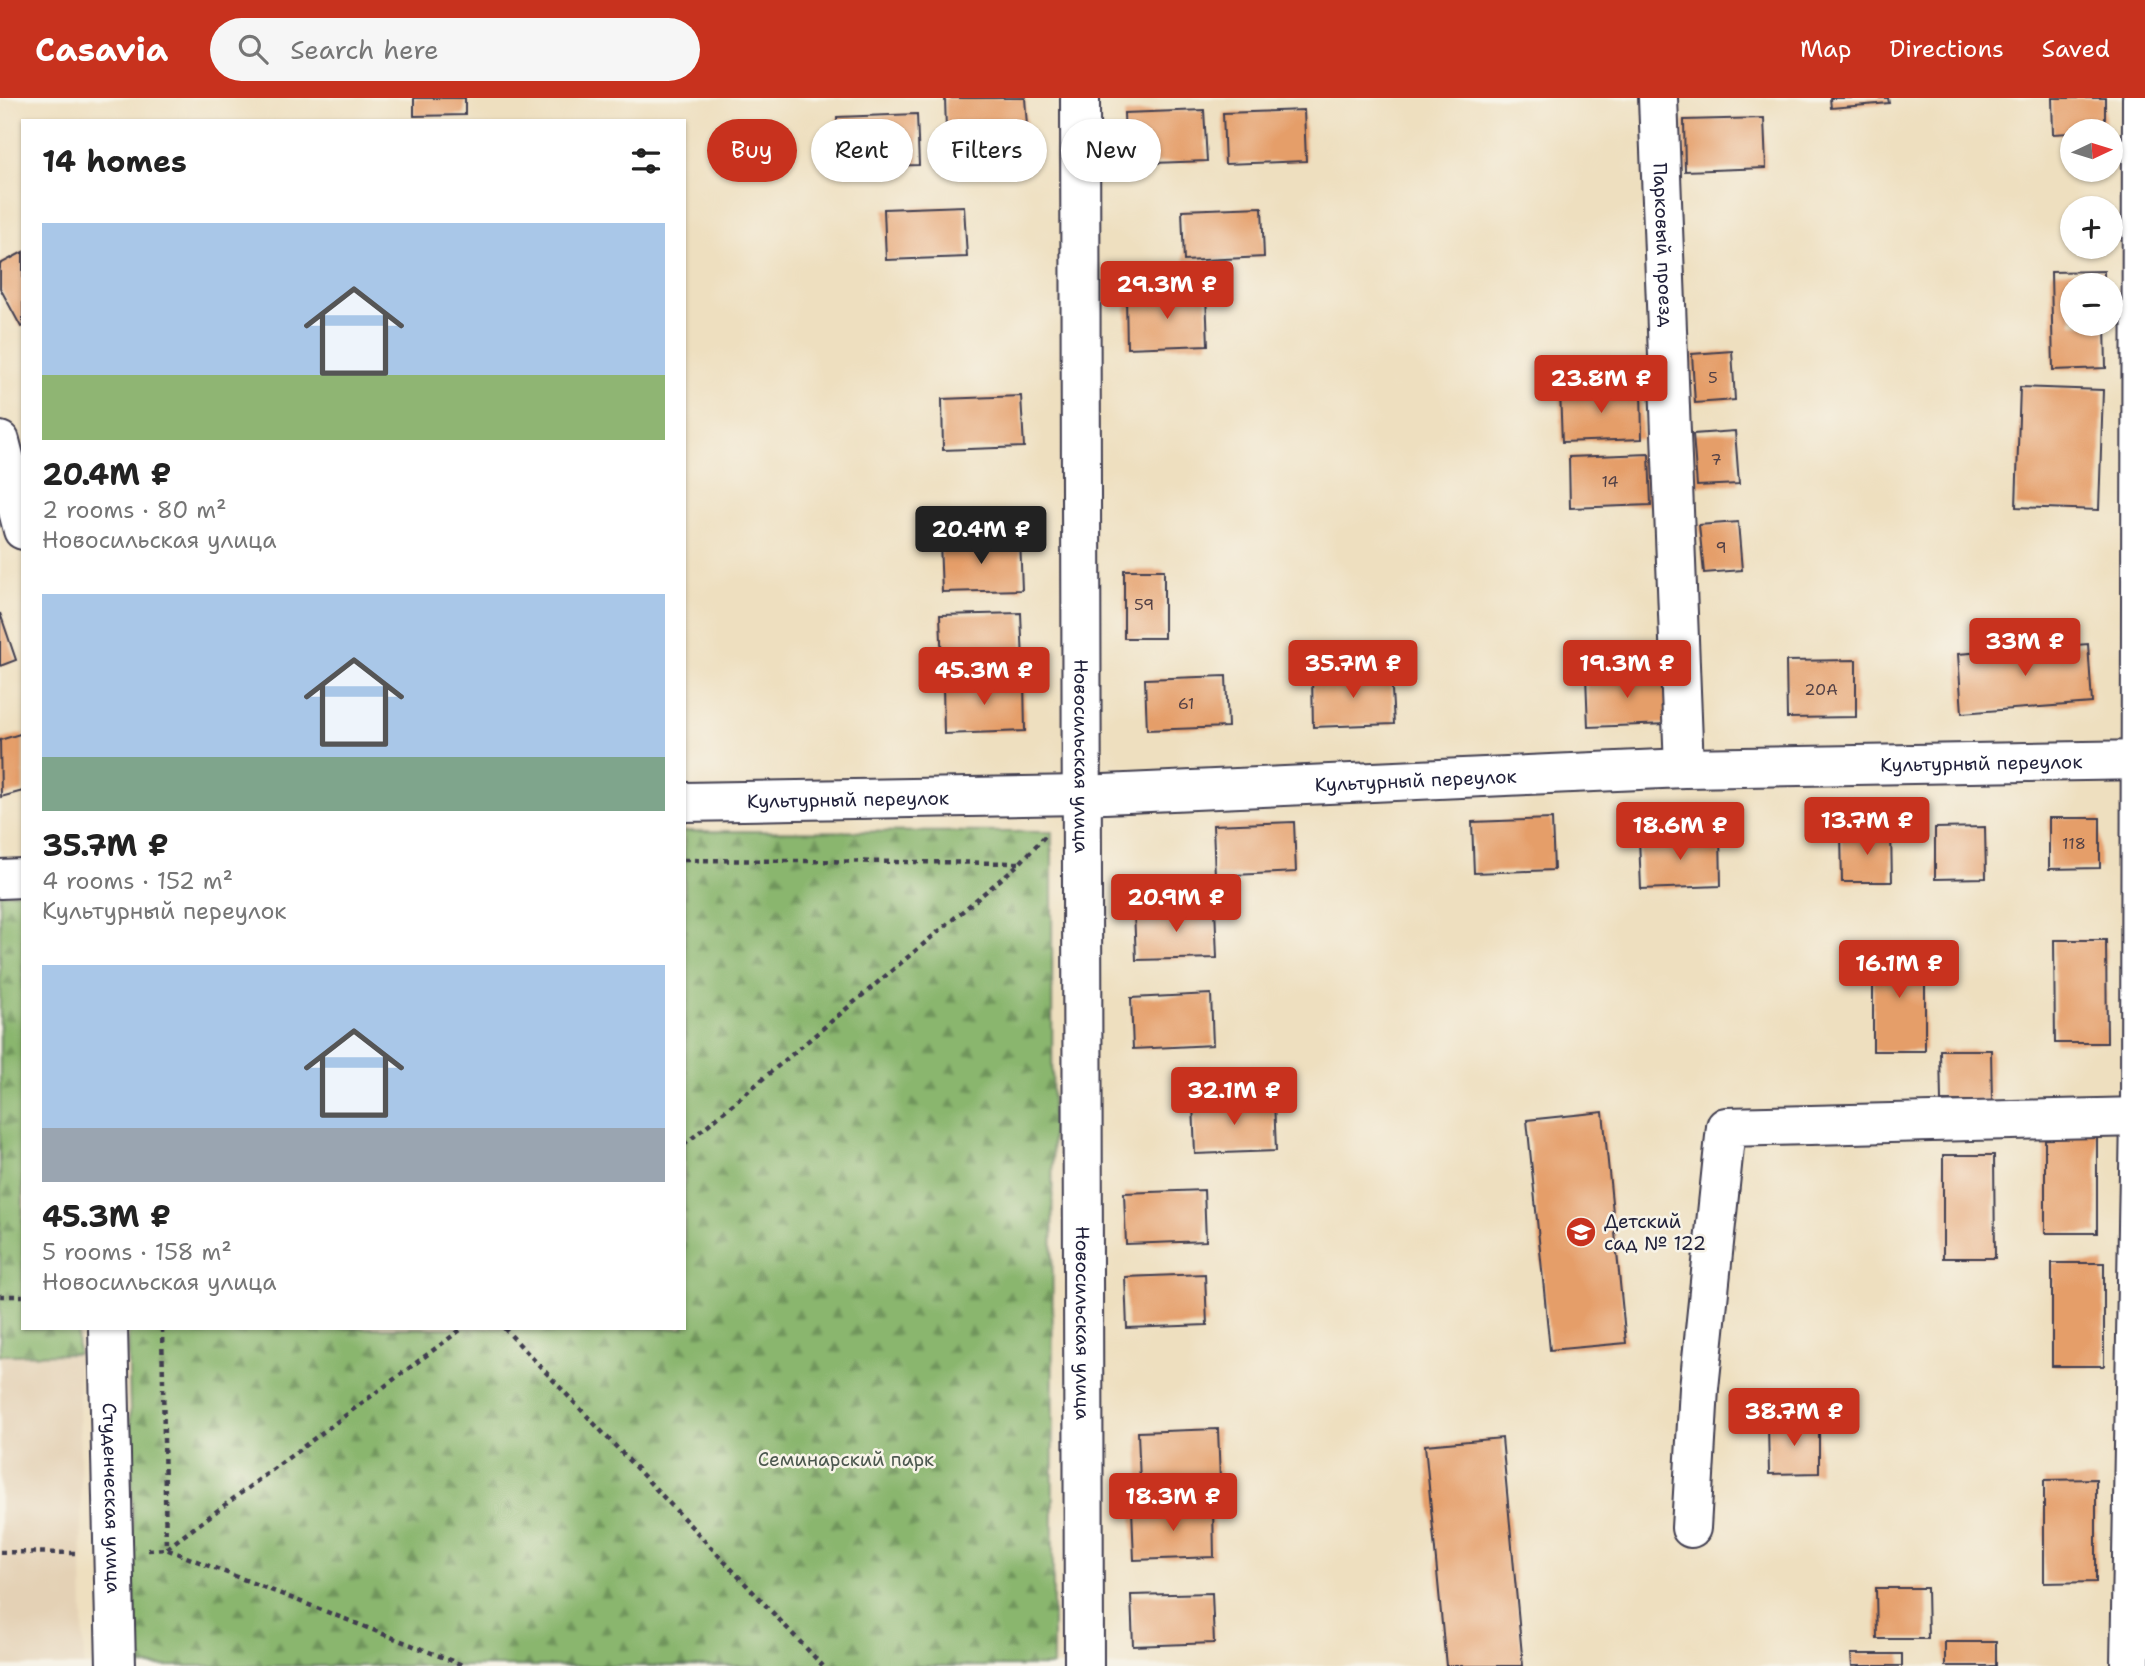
<!DOCTYPE html>
<html lang="en">
<head>
<meta charset="utf-8">
<style>
	:root { --surface:#fff; --page:#f6f6f6; --text:#222; --muted:#767676; --accent:#c8321e }
	body { margin:0; font-family:"Shantell Sans",sans-serif; background:var(--page); color:var(--text); height:100vh; display:flex; flex-direction:column; font-size:26px; white-space:nowrap }
	* { box-sizing:border-box; margin:0 }
	p { font-size:23px; color:var(--muted) }
	.icon { flex:none; width:38px; height:38px; fill:none; stroke:currentColor; stroke-width:2; stroke-linecap:round; stroke-linejoin:round }
	.map { position:relative; flex:1; overflow:hidden }
	.sheet { position:absolute; left:21px; top:21px; width:665px; height:1211px; display:flex; flex-direction:column; background:var(--surface); border-radius:0px; box-shadow:0 2px 5px #0004 }
	.sheet>* { flex:none }
	.guide { position:absolute; left:707px; top:21px; width:665px; height:63px; display:flex; gap:14px }
	.needle { width:46px; rotate:86deg }
	.buttons { position:absolute; left:2060px; top:21px; display:grid; gap:14px }
	.buttons a { display:grid; place-items:center; width:63px; height:63px; border-radius:50%; background:var(--surface); box-shadow:0 2px 5px #0004; font-size:35px }
	.price { position:absolute; translate:-50% -60px; padding:0 16px; border-radius:7px; background:var(--accent); color:#fff; font-size:23px; line-height:46px; filter:drop-shadow(0 2px 4px #0008) }
	.price::after { content:''; position:absolute; left:50%; top:42px; width:21px; height:16px; margin-left:-10px; background:inherit; clip-path:polygon(0 0,100% 0,50% 100%) }
	.price.current { background:#222; color:#fff }
	ul { padding:0; list-style:none }
	li { display:grid; align-content:center; gap:14px; height:371px; padding:0 21px }
	li span { display:grid; place-items:center; height:217px; border-radius:0px; color:#555 }
	li>.icon { margin-inline-start:auto }
	span .icon { width:126px; height:126px; fill:#fffc; stroke-width:1 }
	li b { font-size:30px }
	h2 { display:flex; justify-content:space-between; align-items:center; height:84px; padding:0 21px; font-size:30px }
	.chip { padding:0 24px; border-radius:32px; background:var(--surface); box-shadow:0 2px 5px #0004; font-size:24px; line-height:63px }
	.chip.current { background:var(--accent); color:#fff }
	header { display:flex; align-items:center; gap:42px; box-sizing:border-box; height:98px; padding:0 35px; background:var(--accent); color:#fff }
	header strong { font-size:33px }
	nav { display:flex; gap:38px; margin-inline-start:auto; font-size:24px }
	.search { width:490px; height:63px; background:var(--page); display:flex; align-items:center; gap:18px; box-sizing:border-box; padding:0 24px; border-radius:38px; color:var(--muted); font-size:26px }
	.map>svg:first-child { display:block }
</style>
</head>
<body>
<header>
<strong>Casavia</strong>
<div class="search"><svg class="icon" aria-label="search" viewBox="0 0 24 24"><circle cx="10" cy="10" r="6"/><path d="M15 15l6 6"/></svg>Search here</div>
<nav><a>Map</a><a>Directions</a><a>Saved</a></nav>
</header>
<div class="map">
<svg width="2145" height="1568" viewBox="0 0 2145 1568">
	<defs>
		<pattern id="forest-firs" width="22" height="20" patternUnits="userSpaceOnUse" patternTransform="scale(1.75)"><rect width="22" height="20" fill="#8ab66e"/><path d="M5 1l3.5 6h-7zM16 11l3.5 6h-7z" fill="#70945c"/></pattern>
	</defs>
	<rect width="100%" height="100%" fill="#f7f3e8"/>
	<filter id="ink" filterUnits="userSpaceOnUse"><feTurbulence type="fractalNoise" baseFrequency=".0143" numOctaves="2"/><feDisplacementMap in="SourceGraphic" scale="14" xChannelSelector="R" yChannelSelector="G"/><feConvolveMatrix kernelMatrix="1 2 1 2 8 2 1 2 1" color-interpolation-filters="sRGB"/></filter>
	<filter id="wash" filterUnits="userSpaceOnUse"><feTurbulence type="fractalNoise" baseFrequency=".00686" numOctaves="4" result="noise"/><feDisplacementMap in="SourceGraphic" scale="28" xChannelSelector="R" yChannelSelector="G"/><feGaussianBlur stdDeviation="1.57" result="paint"/><feColorMatrix in="noise" values="0 0 0 0 0 0 0 0 0 0 0 0 0 0 0 0 0 1.4 0 .05"/><feComposite in="paint" operator="in"/></filter>
	<g filter="url(#wash)">
		<rect width="100%" height="100%" fill="#eedfbf"/>
		<!-- built -->
		<polygon fill="#e4d1b5" points="78,1256 84,1568 0,1568 0,1257"/>
		<!-- forest -->
		<g fill="url(#forest-firs)" stroke="#566c54" stroke-width="2">
			<polygon points="684,733 1052,734 1053,1568 136,1568 128,1230 684,1230"/>
			<polygon points="23,794 23,1230 77,1230 78,1256 0,1257 0,796"/>
		</g>
		<g id="blocks">
			<!-- building -->
			<g fill="#e59e69">
				<polygon points="414,0 465,0 465,17 414,18"/>
				<polygon points="945,0 1025,0 1027,28 946,32"/>
				<polygon points="1830,0 1888,0 1889,5 1831,10"/>
				<polygon points="2052,0 2105,0 2105,33 2053,36"/>
				<polygon points="1204,12 1207,63 1126,66 1124,15"/>
				<polygon points="1304,12 1306,63 1225,66 1223,15"/>
				<polygon points="917,16 919,67 838,69 837,19"/>
				<polygon points="1764,20 1766,70 1685,73 1684,22"/>
				<polygon points="964,108 967,159 886,162 884,111"/>
				<polygon points="1262,109 1264,159 1184,163 1182,112"/>
				<polygon points="23,154 23,228 21,229 0,190 0,166"/>
				<polygon points="2104,173 2104,187 2072,187 2072,226 2105,226 2106,270 2053,272 2051,174"/>
				<polygon points="1206,196 1208,247 1127,250 1126,199"/>
				<polygon points="1732,253 1735,302 1695,305 1692,256"/>
				<polygon points="2020,289 2103,292 2099,412 2016,409"/>
				<polygon points="1641,290 1642,341 1562,344 1560,293"/>
				<polygon points="1021,298 1024,349 943,352 942,301"/>
				<polygon points="1735,333 1739,386 1697,388 1693,336"/>
				<polygon points="1649,356 1651,407 1570,410 1569,359"/>
				<polygon points="1738,424 1742,472 1704,475 1699,427"/>
				<polygon points="1020,441 1022,492 942,494 940,444"/>
				<rect x="1124" y="472" width="40" height="68"/>
				<polygon points="0,515 16,562 0,568"/>
				<polygon points="1021,515 1023,565 942,568 940,517"/>
				<polygon points="2088,546 2092,605 1962,615 1958,556"/>
				<polygon points="1856,562 1856,619 1787,620 1786,563"/>
				<polygon points="1391,575 1394,626 1313,629 1312,578"/>
				<polygon points="1666,575 1668,626 1588,629 1586,578"/>
				<polygon points="1226,578 1228,629 1147,632 1145,581"/>
				<polygon points="1024,583 1025,633 944,636 943,585"/>
				<polygon points="23,635 23,693 1,699 0,642"/>
				<polygon points="2049,720 2100,720 2100,770 2049,771"/>
				<polygon points="1552,721 1554,772 1474,775 1472,724"/>
				<polygon points="1294,724 1296,774 1215,778 1213,727"/>
				<polygon points="1985,729 1986,780 1935,781 1935,730"/>
				<polygon points="1891,733 1892,784 1842,784 1841,734"/>
				<polygon points="1720,737 1721,788 1641,791 1639,740"/>
				<polygon points="1215,809 1217,860 1136,862 1134,812"/>
				<polygon points="2054,842 2106,842 2107,945 2055,945"/>
				<rect x="1873" y="850" width="52" height="103"/>
				<polygon points="1211,896 1213,947 1133,951 1131,900"/>
				<polygon points="1940,952 1991,952 1992,1003 1941,1003"/>
				<polygon points="1274,1002 1276,1053 1195,1056 1193,1005"/>
				<polygon points="1603,1014 1626,1245 1550,1252 1527,1022"/>
				<polygon points="2097,1031 2097,1135 2045,1135 2045,1032"/>
				<polygon points="1943,1057 1994,1057 1995,1160 1943,1160"/>
				<polygon points="1204,1092 1206,1143 1126,1146 1124,1095"/>
				<rect x="2052" y="1165" width="52" height="103"/>
				<polygon points="1205,1176 1207,1227 1127,1230 1125,1179"/>
				<polygon points="1819,1324 1819,1375 1769,1376 1768,1325"/>
				<polygon points="1218,1331 1220,1382 1140,1385 1138,1334"/>
				<polygon points="1502,1340 1523,1568 1446,1568 1425,1347"/>
				<polygon points="2096,1381 2096,1484 2044,1485 2044,1382"/>
				<polygon points="1213,1408 1214,1459 1134,1462 1132,1411"/>
				<polygon points="1876,1490 1927,1490 1928,1541 1877,1541"/>
				<polygon points="1212,1495 1214,1545 1133,1548 1131,1497"/>
				<rect x="1945" y="1544" width="51" height="24"/>
				<polygon points="1851,1556 1902,1556 1902,1568 1852,1568"/>
			</g>
		</g>
	</g>
	<g filter="url(#ink)">
		<use href="#blocks" fill-opacity="0" stroke="#413e4f" stroke-width="2"/>
		<g fill="none" stroke-linecap="round" stroke-linejoin="round">
			<!-- minor casing -->
			<g stroke="#413e4f" stroke-width="42">
				<g id="minor">
					<path id="s1" d="M1080,0L1084,1568"/>
					<path id="s2" d="M1658,0L1684,670"/>
					<polyline points="0,343 23,432"/>
					<path id="s3" d="M684,704L1082,697L1684,670L2145,662"/>
					<polyline points="0,781 23,780"/>
					<path id="s4" d="M108,1230L116,1568"/>
					<polyline points="1691,1430 1699,1290 1726,1029 2140,1019"/>
				</g>
			</g>
			<!-- major casing -->
			<g stroke="#413e4f" stroke-width="42">
				<polyline id="major" points="2130,1568 2140,1019 2142,0"/>
			</g>
			<!-- path -->
			<g stroke="#413e4f" stroke-width="4.5" stroke-dasharray="5 5" stroke-linecap="butt">
				<polyline points="684,762 1019,765"/>
				<polyline points="684,1047 1020,765 1045,738"/>
				<polyline points="0,1198 23,1198"/>
				<polyline points="162,1230 166,1450"/>
				<polyline points="504,1230 823,1568"/>
				<polyline points="167,1450 463,1230"/>
				<polyline points="148,1452 166,1451 465,1568"/>
				<polyline points="0,1454 77,1455"/>
			</g>
			<!-- minor -->
			<use href="#minor" stroke="#fff" stroke-width="38"/>
			<!-- major -->
			<use href="#major" stroke="#fff" stroke-width="38"/>
		</g>
	</g>
	<!-- icons -->
	<defs>
		<g id="school-disc" transform="scale(1.575)"><circle r="9.5" fill="#c8321e" stroke="#f7f3e8"/><path d="M0-5L7-2L0 1L-7-2ZM-4 1L0 2.5L4 1V4Q0 6-4 4Z" fill="#fff"/></g>
	</defs>
	<g fill-rule="evenodd">
		<use href="#school-disc" x="1581" y="1134"/>
	</g>
	<g text-anchor="middle" stroke-width="5" stroke-linejoin="round" paint-order="stroke">
		<!-- number labels -->
		<g font-size="16" fill="#534146">
			<text x="1713" y="285">5</text>
			<text x="1716" y="367">7</text>
			<text x="1610" y="389">14</text>
			<text x="1721" y="455">9</text>
			<text x="1144" y="512">59</text>
			<text x="1821" y="597">20А</text>
			<text x="1186" y="611">61</text>
			<text x="2074" y="751">118</text>
		</g>
		<!-- street labels -->
		<g font-size="19" fill="#22223b" stroke="#f7f3e8">
			<text dy="7" stroke="none"><textPath href="#s2" startOffset="147">Парковый проезд</textPath></text>
			<text dy="7" stroke="none"><textPath href="#s1" startOffset="658">Новосильская улица</textPath></text>
			<text dy="7" stroke="none"><textPath href="#s3" startOffset="1298">Культурный переулок</textPath></text>
			<text dy="7" stroke="none"><textPath href="#s3" startOffset="732">Культурный переулок</textPath></text>
			<text dy="7" stroke="none"><textPath href="#s3" startOffset="164">Культурный переулок</textPath></text>
			<text dy="7" stroke="none"><textPath href="#s1" startOffset="1225">Новосильская улица</textPath></text>
			<text dy="7" stroke="none"><textPath href="#s4" startOffset="170">Студенческая улица</textPath></text>
		</g>
		<!-- poi labels -->
		<g font-size="19" fill="#22223b" stroke="#f7f3e8" text-anchor="start">
			<text x="1604" y="1130">Детский<tspan x="1604" dy="22">сад № 122</tspan></text>
		</g>
		<!-- park labels -->
		<g font-size="19" fill="#4c584f" stroke="#f7f3e8">
			<text x="846" y="1368">Семинарский парк</text>
		</g>
	</g>
</svg>
<div class="buttons">
<a><svg class="needle" viewBox="-14 -14 28 28"><path d="M0-13l5 13h-10z" fill="#e53935"/><path d="M0 13l5-13h-10z" fill="#767676"/></svg></a>
<a>+</a>
<a>−</a>
</div>
<b class="price" style="left:1167px;top:223px">29.3M ₽</b>
<b class="price" style="left:1601px;top:317px">23.8M ₽</b>
<b class="price current" style="left:981px;top:468px">20.4M ₽</b>
<b class="price" style="left:2025px;top:580px">33M ₽</b>
<b class="price" style="left:1353px;top:602px">35.7M ₽</b>
<b class="price" style="left:1627px;top:602px">19.3M ₽</b>
<b class="price" style="left:984px;top:609px">45.3M ₽</b>
<b class="price" style="left:1867px;top:759px">13.7M ₽</b>
<b class="price" style="left:1680px;top:764px">18.6M ₽</b>
<b class="price" style="left:1176px;top:836px">20.9M ₽</b>
<b class="price" style="left:1899px;top:902px">16.1M ₽</b>
<b class="price" style="left:1234px;top:1029px">32.1M ₽</b>
<b class="price" style="left:1794px;top:1350px">38.7M ₽</b>
<b class="price" style="left:1173px;top:1435px">18.3M ₽</b>
<div class="guide">
<a class="chip current">Buy</a>
<a class="chip">Rent</a>
<a class="chip">Filters</a>
<a class="chip">New</a>
</div>
<section class="sheet">
<h2>14 homes<svg class="icon" aria-label="filters" viewBox="0 0 24 24"><path d="M4 7h16M4 17h16"/><circle cx="9" cy="7" r="2"/><circle cx="15" cy="17" r="2"/></svg></h2>
<ul>
<li><span style="background:linear-gradient(#a9c7e8 70%,#8fb573 0)"><svg class="icon" aria-label="home" viewBox="0 0 24 24"><path d="M3 11l9-7 9 7M6 9v11h12V9"/></svg></span><div><b>20.4M ₽</b><p>2 rooms · 80 m²</p><p>Новосильская улица</p></div></li>
<li><span style="background:linear-gradient(#a9c7e8 75%,#7fa58c 0)"><svg class="icon" aria-label="home" viewBox="0 0 24 24"><path d="M3 11l9-7 9 7M6 9v11h12V9"/></svg></span><div><b>35.7M ₽</b><p>4 rooms · 152 m²</p><p>Культурный переулок</p></div></li>
<li><span style="background:linear-gradient(#a9c7e8 75%,#9aa5b1 0)"><svg class="icon" aria-label="home" viewBox="0 0 24 24"><path d="M3 11l9-7 9 7M6 9v11h12V9"/></svg></span><div><b>45.3M ₽</b><p>5 rooms · 158 m²</p><p>Новосильская улица</p></div></li>
</ul>
</section>
</div>
</body>
</html>
